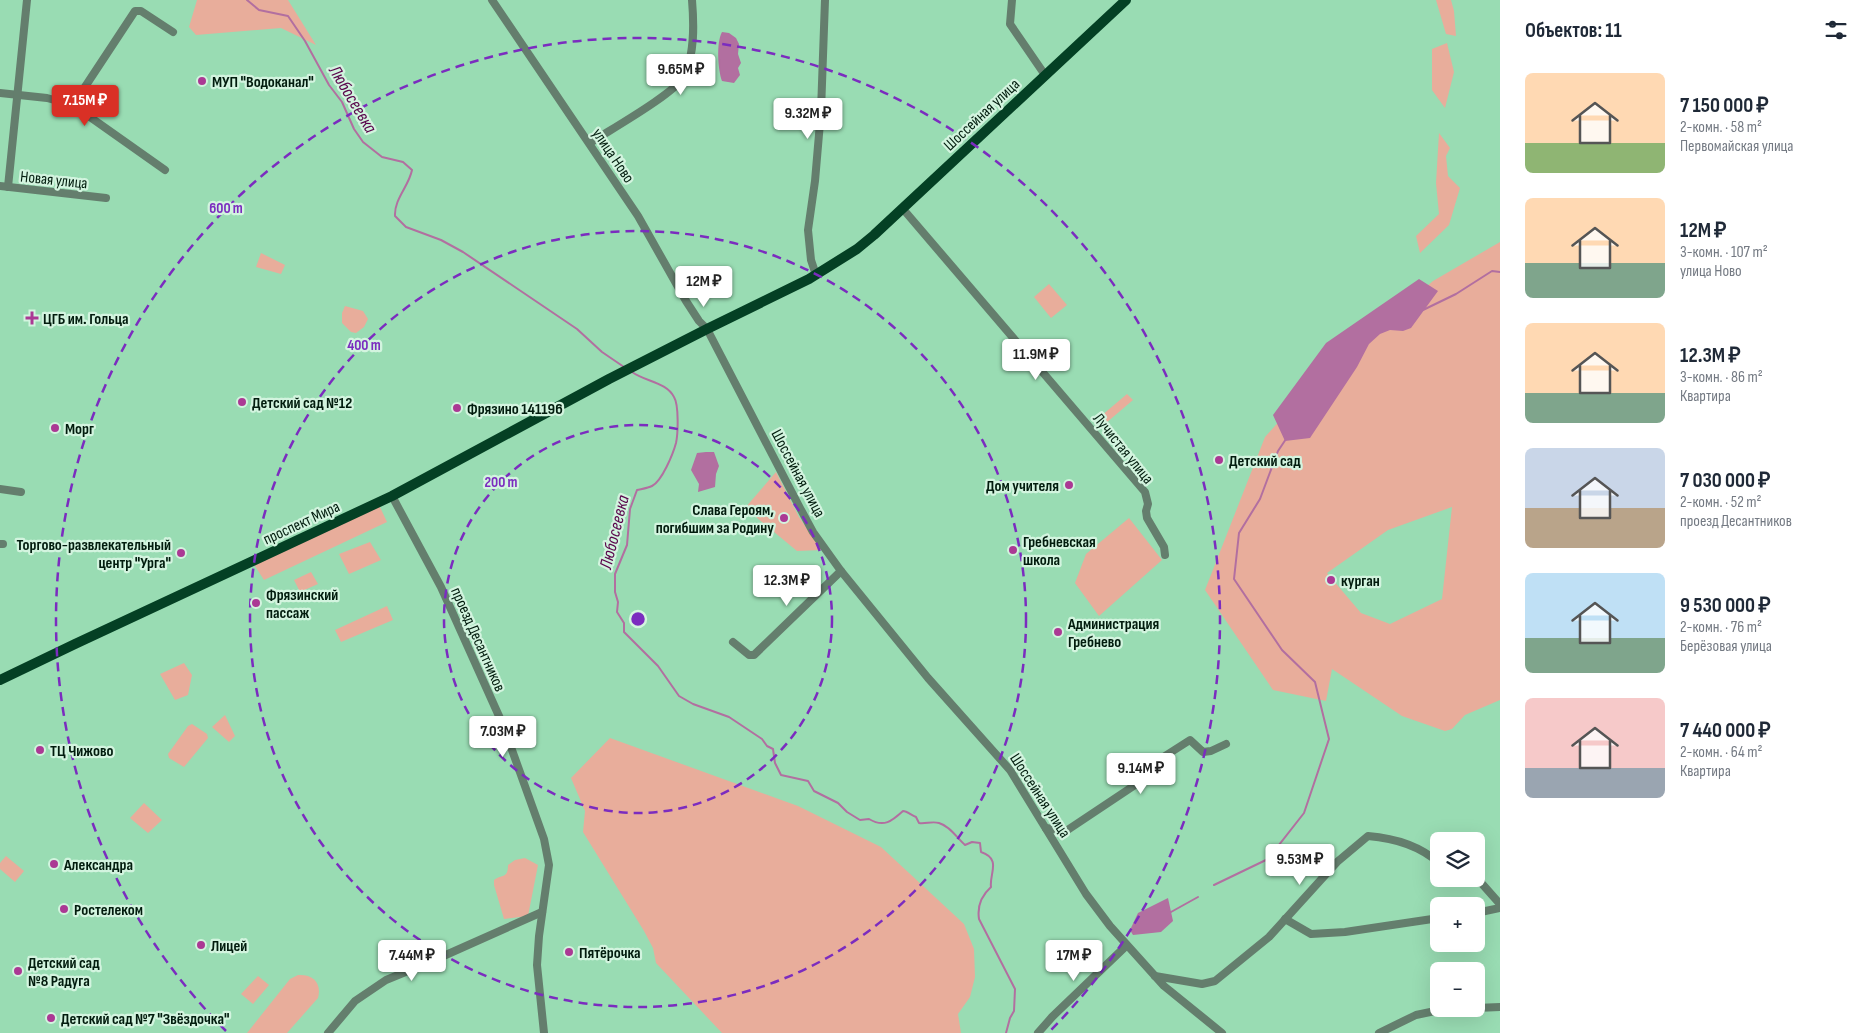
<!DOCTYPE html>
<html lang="ru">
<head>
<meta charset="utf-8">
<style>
	:root { --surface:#fff; --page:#f6f6f7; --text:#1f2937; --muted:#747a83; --accent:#d93025 }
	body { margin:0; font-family:"Sofia Sans Condensed",sans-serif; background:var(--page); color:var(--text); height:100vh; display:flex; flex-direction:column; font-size:19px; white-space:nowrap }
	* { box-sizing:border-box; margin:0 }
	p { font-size:16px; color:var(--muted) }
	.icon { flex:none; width:28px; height:28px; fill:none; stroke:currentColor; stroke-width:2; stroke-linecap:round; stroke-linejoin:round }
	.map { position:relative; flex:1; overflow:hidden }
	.details { display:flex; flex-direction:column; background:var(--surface); width:375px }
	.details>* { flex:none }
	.tools { position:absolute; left:1430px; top:832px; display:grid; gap:10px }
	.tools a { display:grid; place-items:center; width:55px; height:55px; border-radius:8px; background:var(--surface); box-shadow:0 5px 20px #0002; font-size:25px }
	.price { position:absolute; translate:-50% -42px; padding:0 11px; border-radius:5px; background:#fff; color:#222; font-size:16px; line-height:32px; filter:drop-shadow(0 1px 2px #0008) }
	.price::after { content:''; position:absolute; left:50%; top:30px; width:15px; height:11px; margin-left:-8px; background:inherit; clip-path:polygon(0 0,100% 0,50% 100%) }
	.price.selected { background:var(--accent); color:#fff }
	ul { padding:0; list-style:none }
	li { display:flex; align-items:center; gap:15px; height:125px; padding:0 25px }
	li span { display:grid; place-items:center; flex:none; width:140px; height:100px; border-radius:8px; color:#555 }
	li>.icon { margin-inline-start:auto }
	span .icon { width:60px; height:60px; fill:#fffc; stroke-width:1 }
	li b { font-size:21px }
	h2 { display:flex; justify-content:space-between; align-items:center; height:60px; padding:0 25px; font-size:21px }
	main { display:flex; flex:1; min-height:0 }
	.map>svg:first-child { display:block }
</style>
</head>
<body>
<main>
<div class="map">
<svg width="1500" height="1033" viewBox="0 0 1500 1033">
	<rect width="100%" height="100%" fill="#99dcb3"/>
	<!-- green -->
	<g fill="#e8ad9b" fill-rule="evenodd">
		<polygon points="197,0 288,0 316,45 281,28 196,35 189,27"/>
		<polygon points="1436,0 1451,0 1454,11 1456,36 1446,34"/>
		<polygon points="1447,43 1454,72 1445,108 1432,90 1432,49"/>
		<polygon points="1439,133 1450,148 1446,156 1448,176 1460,188 1449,225 1420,253 1416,236 1439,214 1436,183"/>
		<path d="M1500,242V700L1465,715L1452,729L1445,731L1402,716L1332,669L1326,701L1273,690L1205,590L1265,437L1310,387L1433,281ZM1452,507L1442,599L1390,624L1361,613L1327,573L1388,530Z"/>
		<polygon points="261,253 285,265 281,274 256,267"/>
		<polygon points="1049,284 1067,305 1051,318 1034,297"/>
		<polygon points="345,306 363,311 368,319 364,327 356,333 351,332 342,323 342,313"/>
		<polygon points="1127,394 1133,400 1106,423 1101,416"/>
		<polygon points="776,472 799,517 822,550 797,551 745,508"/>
		<polygon points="379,505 387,522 264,580 253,563"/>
		<polygon points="1129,518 1162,560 1099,616 1075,583 1086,554"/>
		<polygon points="370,542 381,560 349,574 339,554"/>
		<polygon points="311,572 318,584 300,592 294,580"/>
		<polygon points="387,606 393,620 341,642 335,630"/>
		<polygon points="184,663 192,675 188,695 175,700 160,674"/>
		<polygon points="225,715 235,736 229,742 212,727"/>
		<polygon points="192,724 207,734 208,738 184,767 169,758 168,754 188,726"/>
		<polygon points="610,738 798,806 881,847 964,924 974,949 975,977 970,997 958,1014 961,1033 722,1033 656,963 653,948 644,931 583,832 585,811 571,778"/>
		<polygon points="144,803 162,820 148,833 130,818"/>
		<polygon points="6,856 24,871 15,882 0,869 0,863"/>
		<path d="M525,858L538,865L528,916L504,919L494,885V880C502,874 508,879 508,865L515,860Z"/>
		<path d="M298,975C313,974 322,983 318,998L287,1033H247L290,979Z"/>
		<polygon points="258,976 269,985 253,1004 241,994"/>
	</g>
	<!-- water -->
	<g fill="#b26fa0">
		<path d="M722,32L729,33L736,38L739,44L738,54L741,63L738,68L740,75L734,83L722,81C718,70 716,43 722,32Z"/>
		<polygon points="1419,279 1438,291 1411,328 1403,331 1390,330 1380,334 1369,344 1357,367 1310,438 1285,441 1273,415 1326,343"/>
		<polygon points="706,452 714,452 719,466 716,474 715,487 698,492 699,484 691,470 697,453"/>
		<polygon points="1168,898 1173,921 1161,932 1133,935 1130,930 1138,913"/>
	</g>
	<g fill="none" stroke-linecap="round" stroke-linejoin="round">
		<!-- stream -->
		<g stroke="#b26fa0" stroke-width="2">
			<path d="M247,0L259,10L288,16L305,41L329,85L342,102L354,129L363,142L382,157L403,162L412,170C409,186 394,199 395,216L406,227L441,240L463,252L577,329L602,352L624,367"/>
			<polyline points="1423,310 1456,294 1492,271 1500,272"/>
			<path d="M632,372C646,382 666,382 674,397C679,405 678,434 676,443C673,454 662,481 652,486C648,488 641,489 637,490L630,509L627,545L615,574V592L618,602L617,612L624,623V632L658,666L679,696L693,704L729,717L762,739L767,746L773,749L775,763L781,775L808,781L814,791L838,803L847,812L860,820L869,819C884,828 892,821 903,811C907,811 911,815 916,817L919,823C926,824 932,821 939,823C950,826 957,838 965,845L972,842L980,843L981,852C1002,859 989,874 991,887C981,896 977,906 979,919L1015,989L1014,1011L1010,1018L1006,1033"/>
			<polyline points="1214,885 1268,859 1304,813 1329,739 1315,682 1282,650 1234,579 1239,533 1260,499 1278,451 1286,439"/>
			<polyline points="1171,912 1198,897"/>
		</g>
		<!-- minor -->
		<g stroke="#647e6d" stroke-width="8">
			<polyline points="492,0 638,216 686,301 699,321 707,329 800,508 813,532 841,571 928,678 1010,770 1086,894 1110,926 1164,986 1222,1033"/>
			<polyline points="1012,0 1010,24 1045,75"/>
			<polyline points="0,93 47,98 73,105 165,170"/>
			<polyline points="73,105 135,11 141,11 173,32"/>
			<path d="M590,143C608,131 676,93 684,76C695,54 694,24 692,0"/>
			<polyline points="0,186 106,198"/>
			<polyline points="8,187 27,0"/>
			<polyline points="903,209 1145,492 1148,504 1146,511 1147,518 1164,547 1165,555"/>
			<polyline points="816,275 811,260 808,230 815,181 821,111 825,0"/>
			<polyline points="0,489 21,492"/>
			<polyline points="392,496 441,587 503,725 544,839 549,865 539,936 537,965 544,1033"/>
			<polyline points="0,544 3,544"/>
			<polyline points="733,642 749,655 754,655 841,571"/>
			<polyline points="1046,828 1066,831 1138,783 1154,763 1190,740 1203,752 1211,751 1226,744"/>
			<polyline points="1476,877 1500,904"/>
			<polyline points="1476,913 1500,908"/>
			<polyline points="1285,919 1311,934 1345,932 1439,918"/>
			<path d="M1155,976L1202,984L1215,981L1269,937L1337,862L1368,836C1393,838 1420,846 1439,863"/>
			<polyline points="1476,1008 1500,1007"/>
			<polyline points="328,1033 355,1001 386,980 430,962 542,912"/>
			<polyline points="1038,1033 1052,1017 1126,946"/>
			<polyline points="1379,1033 1416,1015 1445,1009"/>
		</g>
		<!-- major -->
		<polyline stroke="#044024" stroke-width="10" points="0,680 75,644 392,496 609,379 707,329 809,279 857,249 874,235 1126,0"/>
	</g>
	<!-- distance rings -->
	<g fill="none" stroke="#7b2cbf" stroke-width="2.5" stroke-dasharray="9 6">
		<circle cx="638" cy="619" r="194"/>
		<circle cx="638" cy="619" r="388"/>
		<path d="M226 1031A582 582 0 1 1 1050 1031"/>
	</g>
	<!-- markers -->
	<g fill="#ab3994" stroke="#d3f4df" stroke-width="2">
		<circle cx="202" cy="81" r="5"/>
		<path d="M29.5 310.5h5v5h5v5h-5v5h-5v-5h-5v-5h5z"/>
		<circle cx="242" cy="402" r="5"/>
		<circle cx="457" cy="408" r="5"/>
		<circle cx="55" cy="428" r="5"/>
		<circle cx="1219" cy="460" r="5"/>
		<circle cx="1069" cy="485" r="5"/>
		<circle cx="784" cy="518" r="5"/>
		<circle cx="1013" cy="550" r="5"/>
		<circle cx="181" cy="553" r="5"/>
		<circle cx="1331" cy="580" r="5"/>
		<circle cx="256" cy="603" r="5"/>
		<circle cx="1058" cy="632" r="5"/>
		<circle cx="40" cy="750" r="5"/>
		<circle cx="54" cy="864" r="5"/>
		<circle cx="64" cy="909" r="5"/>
		<circle cx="201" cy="945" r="5"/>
		<circle cx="569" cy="952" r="5"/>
		<circle cx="18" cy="971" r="5"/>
		<circle cx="51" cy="1018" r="5"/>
	</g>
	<g text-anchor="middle" stroke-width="4.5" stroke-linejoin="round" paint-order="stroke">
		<!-- poi labels -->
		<g font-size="16" font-weight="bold" fill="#021c0e" stroke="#d3f4df" text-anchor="start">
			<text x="212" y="87">МУП "Водоканал"</text>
			<text x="43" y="324">ЦГБ им. Гольца</text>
			<text x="252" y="408">Детский сад №12</text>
			<text x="467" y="414">Фрязино 141196</text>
			<text x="65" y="434">Морг</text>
			<text x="1229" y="466">Детский сад</text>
			<text x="1059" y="491" text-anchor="end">Дом учителя</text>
			<text x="774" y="515" text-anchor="end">Слава Героям,<tspan x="774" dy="18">погибшим за Родину</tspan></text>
			<text x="1023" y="547">Гребневская<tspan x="1023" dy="18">школа</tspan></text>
			<text x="171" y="550" text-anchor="end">Торгово-развлекательный<tspan x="171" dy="18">центр "Урга"</tspan></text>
			<text x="1341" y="586">курган</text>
			<text x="266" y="600">Фрязинский<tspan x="266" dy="18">пассаж</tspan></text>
			<text x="1068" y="629">Администрация<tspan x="1068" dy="18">Гребнево</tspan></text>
			<text x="50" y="756">ТЦ Чижово</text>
			<text x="64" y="870">Александра</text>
			<text x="74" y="915">Ростелеком</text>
			<text x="211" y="951">Лицей</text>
			<text x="579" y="958">Пятёрочка</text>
			<text x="28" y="968">Детский сад<tspan x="28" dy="18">№8 Радуга</tspan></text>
			<text x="61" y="1024">Детский сад №7 "Звёздочка"</text>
		</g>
		<!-- street labels -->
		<g font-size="16" fill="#021c0e" stroke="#d3f4df">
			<text transform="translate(981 114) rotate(-43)" y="6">Шоссейная улица</text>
			<text transform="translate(614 155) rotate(56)" y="6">улица Ново</text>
			<text transform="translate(54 179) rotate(6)" y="6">Новая улица</text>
			<text transform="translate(1124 448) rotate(51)" y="6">Лучистая улица</text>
			<text transform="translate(799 473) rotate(62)" y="6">Шоссейная улица</text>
			<text transform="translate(301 522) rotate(-25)" y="6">проспект Мира</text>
			<text transform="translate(479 639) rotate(66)" y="6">проезд Десантников</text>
			<text transform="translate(1041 795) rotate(57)" y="6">Шоссейная улица</text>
		</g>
		<!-- water labels -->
		<g font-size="18" font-style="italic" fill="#59044b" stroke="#d3f4df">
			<text transform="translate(353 99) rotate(59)" y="6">Любосеевка</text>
			<text transform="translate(614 532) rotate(-76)" y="6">Любосеевка</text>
		</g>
	</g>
	<circle cx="638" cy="619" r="8" fill="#7b2cbf" stroke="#d3f4df" stroke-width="2.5"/>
	<g font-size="15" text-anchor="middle" font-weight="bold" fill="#7b2cbf" stroke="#d3f4df" stroke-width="4.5" stroke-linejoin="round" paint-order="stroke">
		<text x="226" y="213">600 m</text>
		<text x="364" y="350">400 m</text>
		<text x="501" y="487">200 m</text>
	</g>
</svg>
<div class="tools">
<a><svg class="icon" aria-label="layers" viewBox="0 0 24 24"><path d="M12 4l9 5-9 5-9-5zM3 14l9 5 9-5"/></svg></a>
<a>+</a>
<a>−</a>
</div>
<b class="price" style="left:681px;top:96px">9.65M ₽</b>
<b class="price selected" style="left:85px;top:127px">7.15M ₽</b>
<b class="price" style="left:808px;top:140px">9.32M ₽</b>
<b class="price" style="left:704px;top:308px">12M ₽</b>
<b class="price" style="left:1036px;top:381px">11.9M ₽</b>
<b class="price" style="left:787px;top:607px">12.3M ₽</b>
<b class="price" style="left:503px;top:758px">7.03M ₽</b>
<b class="price" style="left:1141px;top:795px">9.14M ₽</b>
<b class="price" style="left:1300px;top:886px">9.53M ₽</b>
<b class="price" style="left:412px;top:982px">7.44M ₽</b>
<b class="price" style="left:1074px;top:982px">17M ₽</b>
</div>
<section class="details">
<h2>Объектов: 11<svg class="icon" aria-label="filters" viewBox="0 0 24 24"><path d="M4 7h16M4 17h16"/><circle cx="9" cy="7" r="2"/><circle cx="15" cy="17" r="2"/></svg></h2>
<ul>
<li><span style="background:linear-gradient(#ffd9b3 70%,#8fb573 0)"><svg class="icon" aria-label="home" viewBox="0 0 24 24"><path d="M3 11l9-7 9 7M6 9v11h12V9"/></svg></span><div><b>7 150 000 ₽</b><p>2-комн. · 58 m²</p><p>Первомайская улица</p></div></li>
<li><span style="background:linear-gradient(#ffd9b3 65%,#7fa58c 0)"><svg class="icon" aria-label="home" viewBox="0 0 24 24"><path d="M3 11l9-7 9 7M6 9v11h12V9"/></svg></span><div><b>12M ₽</b><p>3-комн. · 107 m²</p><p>улица Ново</p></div></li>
<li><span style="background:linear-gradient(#ffd9b3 70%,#7fa58c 0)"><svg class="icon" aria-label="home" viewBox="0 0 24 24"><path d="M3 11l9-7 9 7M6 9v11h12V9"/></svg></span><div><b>12.3M ₽</b><p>3-комн. · 86 m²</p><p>Квартира</p></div></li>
<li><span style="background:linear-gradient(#c9d6e8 60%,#b9a48a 0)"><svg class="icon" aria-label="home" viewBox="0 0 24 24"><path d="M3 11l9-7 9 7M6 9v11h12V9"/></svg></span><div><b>7 030 000 ₽</b><p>2-комн. · 52 m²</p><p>проезд Десантников</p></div></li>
<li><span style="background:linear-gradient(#bfe0f5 65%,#7fa58c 0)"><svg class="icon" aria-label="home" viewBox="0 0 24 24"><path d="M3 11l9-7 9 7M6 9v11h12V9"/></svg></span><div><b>9 530 000 ₽</b><p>2-комн. · 76 m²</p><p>Берёзовая улица</p></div></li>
<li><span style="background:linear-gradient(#f6c9c9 70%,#9aa5b1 0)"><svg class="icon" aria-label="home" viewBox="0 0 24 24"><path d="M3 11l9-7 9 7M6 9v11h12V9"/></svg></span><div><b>7 440 000 ₽</b><p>2-комн. · 64 m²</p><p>Квартира</p></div></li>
</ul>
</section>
</main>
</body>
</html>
